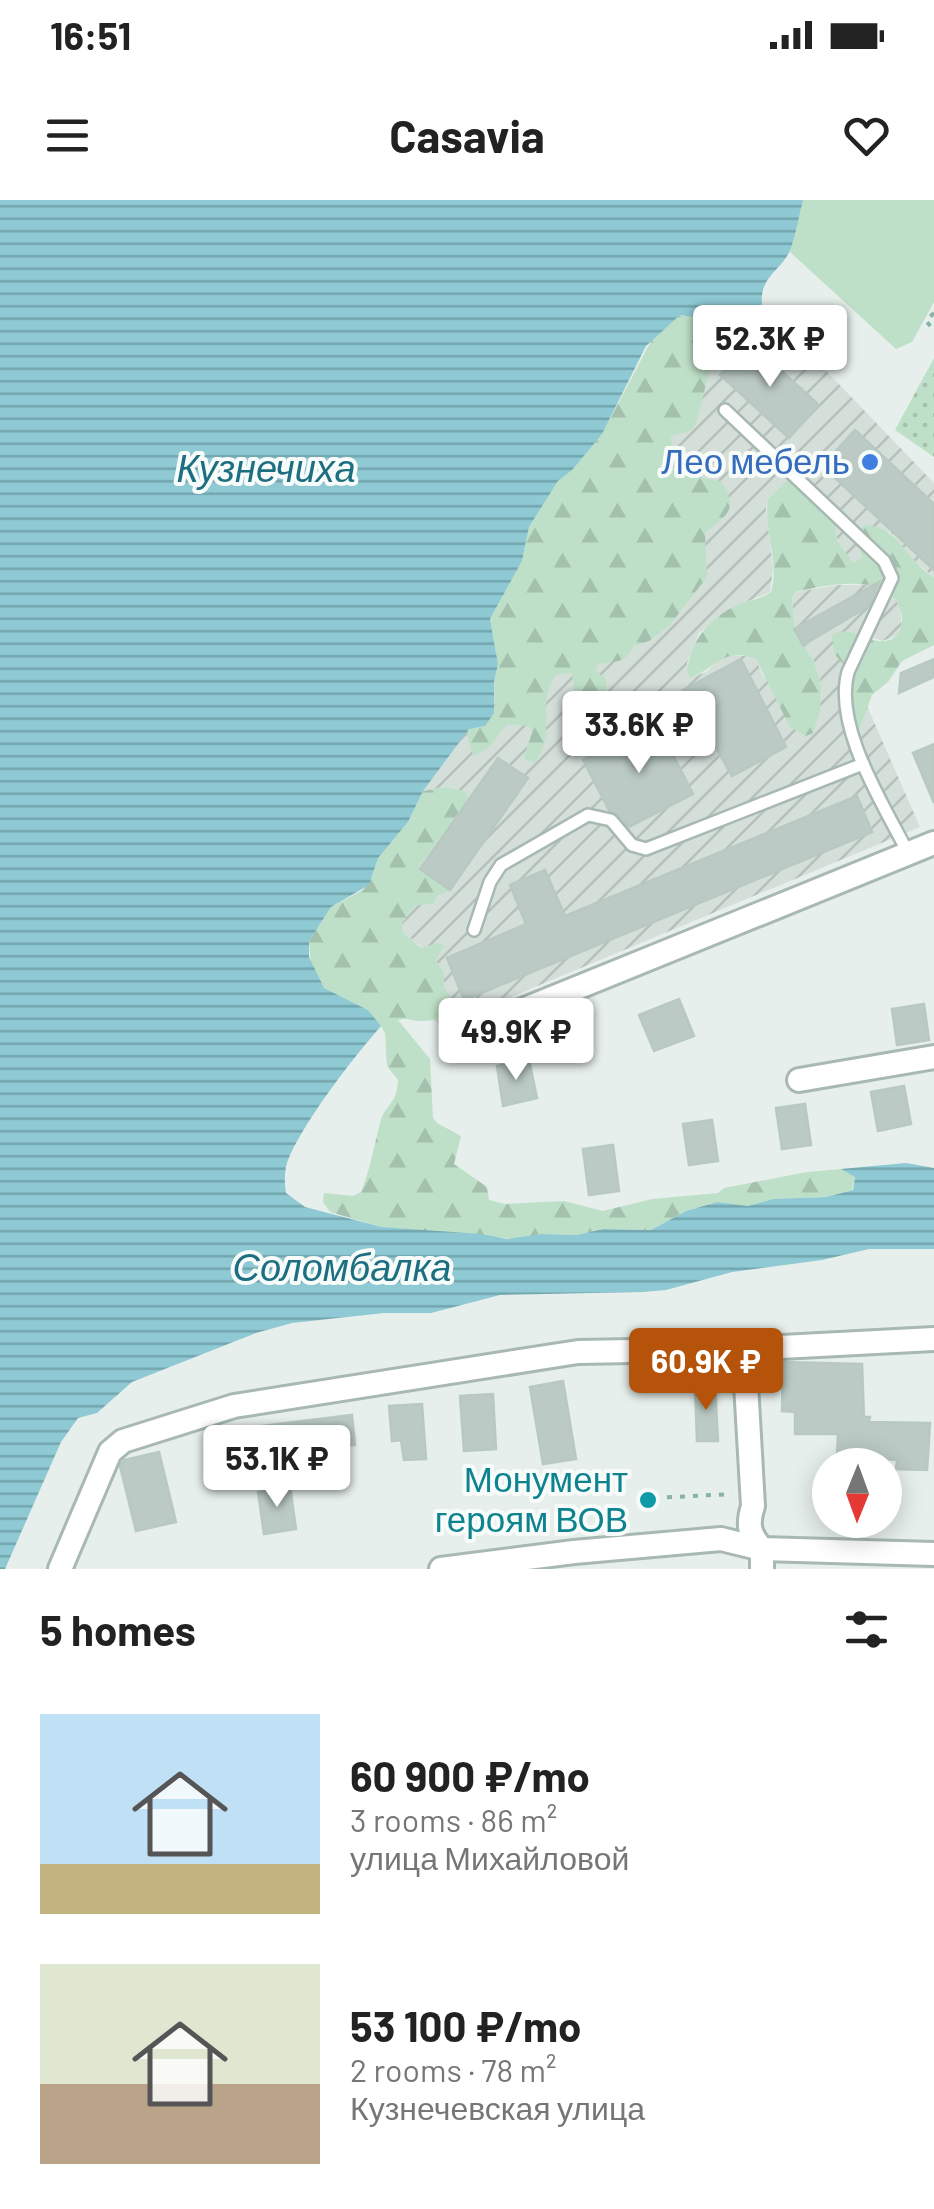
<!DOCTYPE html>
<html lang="en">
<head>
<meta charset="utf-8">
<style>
	:root { --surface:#fff; --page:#f2f2f2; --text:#222; --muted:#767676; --accent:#b45309 }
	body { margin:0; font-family:Barlow,sans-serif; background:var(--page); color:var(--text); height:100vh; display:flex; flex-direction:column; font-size:38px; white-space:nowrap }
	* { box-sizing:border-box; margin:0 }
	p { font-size:32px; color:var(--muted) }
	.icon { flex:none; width:55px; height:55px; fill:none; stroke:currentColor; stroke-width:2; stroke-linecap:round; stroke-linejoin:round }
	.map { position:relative; height:1369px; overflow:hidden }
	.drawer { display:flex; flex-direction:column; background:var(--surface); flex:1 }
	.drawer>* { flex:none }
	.needle { width:65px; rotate:181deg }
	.buttons { position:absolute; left:812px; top:1248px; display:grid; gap:20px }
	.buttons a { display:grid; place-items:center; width:90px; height:90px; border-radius:50%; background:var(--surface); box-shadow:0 5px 25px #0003; font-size:50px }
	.price { position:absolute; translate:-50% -85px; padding:0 22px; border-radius:10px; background:#fff; color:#222; font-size:32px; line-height:65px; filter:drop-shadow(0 2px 5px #0008) }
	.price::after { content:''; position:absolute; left:50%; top:60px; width:30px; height:22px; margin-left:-15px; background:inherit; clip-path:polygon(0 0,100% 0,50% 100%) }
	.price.current { background:var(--accent); color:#fff }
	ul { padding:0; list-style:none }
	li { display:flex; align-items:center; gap:30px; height:250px; padding:0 40px }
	li span { display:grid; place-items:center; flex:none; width:280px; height:200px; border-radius:0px; color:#555 }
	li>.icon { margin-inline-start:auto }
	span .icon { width:120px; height:120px; fill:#fffc; stroke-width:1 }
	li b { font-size:42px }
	h2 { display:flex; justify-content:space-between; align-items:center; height:120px; padding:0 40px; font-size:42px }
	.status { display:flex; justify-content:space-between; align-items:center; height:70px; padding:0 50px; background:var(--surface); direction:ltr }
	.status svg { height:28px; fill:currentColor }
	header { display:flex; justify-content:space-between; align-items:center; height:130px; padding:0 40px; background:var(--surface); font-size:45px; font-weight:700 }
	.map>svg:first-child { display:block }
</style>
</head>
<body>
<div class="status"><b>16:51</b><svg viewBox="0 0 49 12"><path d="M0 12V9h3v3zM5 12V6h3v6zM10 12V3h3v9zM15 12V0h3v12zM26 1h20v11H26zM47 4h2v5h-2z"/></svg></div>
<header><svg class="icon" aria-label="menu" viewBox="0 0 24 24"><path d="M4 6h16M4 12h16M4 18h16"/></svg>Casavia<svg class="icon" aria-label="heart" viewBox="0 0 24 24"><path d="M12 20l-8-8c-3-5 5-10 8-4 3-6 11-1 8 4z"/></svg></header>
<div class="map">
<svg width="934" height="1369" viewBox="0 0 934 1369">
	<defs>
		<pattern id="industrial-furrows" width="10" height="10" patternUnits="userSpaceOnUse" patternTransform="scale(2.5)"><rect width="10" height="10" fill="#d4dfda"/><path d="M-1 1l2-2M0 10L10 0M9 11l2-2" fill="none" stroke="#b6c1bc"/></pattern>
		<pattern id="grass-dots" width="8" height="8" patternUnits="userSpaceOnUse" patternTransform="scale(2.5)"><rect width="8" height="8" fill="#bfe0c8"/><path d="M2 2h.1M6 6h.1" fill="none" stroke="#a4c1ad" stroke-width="1.8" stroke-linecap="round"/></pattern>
		<pattern id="forest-firs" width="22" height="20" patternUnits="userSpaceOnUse" patternTransform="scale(2.5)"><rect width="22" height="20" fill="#bfe0c8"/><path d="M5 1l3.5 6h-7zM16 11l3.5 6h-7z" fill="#a4c1ad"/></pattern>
		<pattern id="water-rules" width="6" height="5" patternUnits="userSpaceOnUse" patternTransform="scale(2.5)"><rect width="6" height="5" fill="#8ec9d4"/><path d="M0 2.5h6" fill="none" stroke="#74a5ad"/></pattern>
	</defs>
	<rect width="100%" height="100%" fill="#e6efeb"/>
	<!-- industrial -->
	<polygon fill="url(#industrial-furrows)" points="762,104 934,283 934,377 916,363 890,332 861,346 862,359 853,363 841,348 821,297 812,284 806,279 789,278 768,299 766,309 773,369 770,392 734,407 699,433 687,463 691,478 706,472 724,455 748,456 756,459 763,476 816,524 821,484 814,461 795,434 792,398 796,392 838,385 870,385 891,392 900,407 902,429 897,436 882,441 861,433 834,454 847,468 860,528 867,506 920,627 441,826 433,819 453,813 444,787 444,772 436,761 443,746 437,744 422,748 402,731 402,723 415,706 449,689 419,667 469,598 445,587 423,591 751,109"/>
	<!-- grass -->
	<polygon fill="url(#grass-dots)" points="934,158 934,257 895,230"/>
	<!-- forest -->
	<g fill="url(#forest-firs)">
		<path d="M680,115L726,122L739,119L749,128L743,140L726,145L711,165L696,224L690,231L671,236C672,267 692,278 721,281C740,311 726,315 705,333L707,377L670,425L649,441L634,446C625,464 616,461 598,464L596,471L606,479V493L602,499L588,507L576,506L572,473L556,475C535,503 558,532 535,562L527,561L524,556L532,533L529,526L508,524C495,536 493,551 473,555L467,535L469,528L485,526L495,505L494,482L498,464L490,419L522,361L529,327L558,281L580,260L610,219L652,139Z"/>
		<path d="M794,277L806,279L821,297L835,321L837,340L853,363L862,358L857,333L865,325C901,327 906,362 934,377V445L902,461L888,482L872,495L860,528L846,533L844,520L847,468L834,454L832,435C854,422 872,449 892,439C900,435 902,428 902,419C899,370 829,384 796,392L792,398L795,434L814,461L821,484L820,511L813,533L806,536L790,527L756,459C723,446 718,467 690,478L687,472C690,440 711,416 740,404C751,400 761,399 771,392C780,363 763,330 768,299L789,278Z"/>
		<path d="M445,587L464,591L469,598L419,667L450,690L437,696L434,703L415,706L402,723V731L421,748L437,743L444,745L436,761L444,772V787L455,806L453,813C443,816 431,822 421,821C411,821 408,817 398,820L430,859L433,918L437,923L461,936L454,964L487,987L489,1000L505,1004L564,1001L603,1011L652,999L718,993L724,988L807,972L841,969L855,976L852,990L826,997L773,999L748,1006L716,1002L686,1011L651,1030L603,1029L577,1035L542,1034L515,1039L382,1027L330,1012L323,1002L324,993L353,996L361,992C370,970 374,946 380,923C385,903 397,906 398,880L387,866L385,833L381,826L368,810L324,788L311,766L309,741L331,707L363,690L372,677L378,657L408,622L423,591Z"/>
	</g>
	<!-- pitch -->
	<polygon fill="#bfe0c8" points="803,0 934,0 934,102 912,142 896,149 790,52"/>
	<!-- water -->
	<path fill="url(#water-rules)" d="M0,0H803C799,16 796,33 791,48C783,70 759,76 762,104L739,119L726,122L680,115L646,146L602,234L573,269L558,281L529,327L522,361L490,419L498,464L494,482V513L485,526L469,529L423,591L408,622L378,658L369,685L331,707L309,741V757L324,788L368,810L381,826C352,859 309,915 290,955C284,968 284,980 286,993L305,1007L382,1027L481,1034L507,1039L542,1034L577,1035L603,1029L651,1030L686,1011L717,1002L748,1006L773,999L826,997L853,990L855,977L841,969L906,963L934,968V1049H869L822,1060L732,1072L666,1090L643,1092L500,1095L431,1113H384L292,1123L256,1133L132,1182L97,1213L78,1218L61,1242L5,1369H0Z"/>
	<!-- building -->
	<g fill="#bbcac4" stroke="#b8c9c2" stroke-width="2.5">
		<polygon points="750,142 819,205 789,238 720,175"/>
		<polygon points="855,230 934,304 934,370 822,266"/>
		<polygon points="879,382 869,406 803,445 794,429"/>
		<polygon points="741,459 786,547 732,576 683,490"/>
		<polygon points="934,459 934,477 899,493 901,473"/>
		<polygon points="656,522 693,594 629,627 617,613 609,610 583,560"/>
		<polygon points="934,544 934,603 913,553"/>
		<polygon points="498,558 528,578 450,690 420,669"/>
		<polygon points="857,596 872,632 464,800 447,758 526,724 510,685 545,670 565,716"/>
		<polygon points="679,799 694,836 654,851 639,815"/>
		<polygon points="924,804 929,840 897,845 892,809"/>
		<polygon points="529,860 537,898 503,906 497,866"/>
		<polygon points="904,886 911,924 878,931 871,892"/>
		<polygon points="805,904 811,945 782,949 776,908"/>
		<polygon points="712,920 718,961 689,965 683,924"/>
		<polygon points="613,945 619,991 589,995 583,949"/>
		<polygon points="783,1162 862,1164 864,1217 870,1217 869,1222 930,1223 927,1270 896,1269 897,1260 837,1256 838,1234 795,1234 795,1212 782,1211"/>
		<polygon points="563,1181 576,1259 543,1264 530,1187"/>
		<polygon points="715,1184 718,1241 697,1241 695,1186"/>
		<polygon points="493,1194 496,1249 464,1251 460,1196"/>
		<polygon points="422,1204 426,1259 404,1260 401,1240 392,1241 389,1206"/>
		<polygon points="352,1215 355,1245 258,1256 255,1227"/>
		<polygon points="159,1252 176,1322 136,1331 120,1266 124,1260"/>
		<polygon points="290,1287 296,1329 264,1334 258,1292"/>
	</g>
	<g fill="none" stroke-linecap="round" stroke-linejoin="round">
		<!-- lane casing -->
		<g stroke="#a8b8b2" stroke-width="16">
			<g id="lane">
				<path d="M725,210L884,361L892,378L848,472C833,527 884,605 908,653"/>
				<polyline points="474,730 490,682 501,665 588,615 611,620 632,645 646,649 863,564"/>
			</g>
		</g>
		<!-- street casing -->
		<g stroke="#a8b8b2" stroke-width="28">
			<g id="street">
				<polyline points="488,824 934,643"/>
				<polyline points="799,880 934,857"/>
				<path d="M744,1149L753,1306C747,1325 749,1334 762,1349V1369"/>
				<polyline points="60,1369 110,1252 123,1241 234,1206 578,1152 744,1149 934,1139"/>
				<polyline points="441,1369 574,1352 721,1339 762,1349 934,1354"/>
			</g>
		</g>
		<!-- path -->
		<g stroke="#86b3a5" stroke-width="4" stroke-dasharray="5 8" stroke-linecap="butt">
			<polyline points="934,113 926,121 934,130"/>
			<polyline points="654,1298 732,1294"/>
		</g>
		<!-- lane -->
		<use href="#lane" stroke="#fff" stroke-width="11"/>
		<!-- street -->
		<use href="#street" stroke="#fff" stroke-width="22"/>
	</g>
	<!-- markers -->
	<circle fill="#3f7fe0" stroke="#f7fbf9" stroke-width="4" cx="870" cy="262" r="10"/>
	<circle fill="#0f9aa8" stroke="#f7fbf9" stroke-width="4" cx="648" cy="1300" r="10"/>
	<g text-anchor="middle" stroke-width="8" stroke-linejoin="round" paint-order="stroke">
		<!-- shop labels -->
		<g font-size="35" fill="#366cbe" stroke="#f7fbf9" text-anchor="end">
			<text x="850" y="274">Лео мебель</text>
		</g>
		<!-- culture labels -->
		<g font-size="35" fill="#0d838f" stroke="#f7fbf9" text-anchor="end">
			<text x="628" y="1292">Монумент<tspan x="628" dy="40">героям ВОВ</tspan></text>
		</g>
		<!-- water labels -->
		<g font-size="38" font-style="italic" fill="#1c6f80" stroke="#f7fbf9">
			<text x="266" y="282">Кузнечиха</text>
			<text x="342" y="1081">Соломбалка</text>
		</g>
	</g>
</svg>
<div class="buttons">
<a><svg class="needle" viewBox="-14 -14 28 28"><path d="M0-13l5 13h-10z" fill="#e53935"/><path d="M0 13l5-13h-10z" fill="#767676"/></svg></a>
</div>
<b class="price" style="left:770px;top:190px">52.3K ₽</b>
<b class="price" style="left:639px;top:576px">33.6K ₽</b>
<b class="price" style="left:516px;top:883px">49.9K ₽</b>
<b class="price current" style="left:706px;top:1213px">60.9K ₽</b>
<b class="price" style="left:277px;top:1310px">53.1K ₽</b>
</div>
<section class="drawer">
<h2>5 homes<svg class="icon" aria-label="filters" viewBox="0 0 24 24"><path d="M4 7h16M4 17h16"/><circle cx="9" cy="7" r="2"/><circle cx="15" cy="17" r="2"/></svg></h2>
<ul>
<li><span style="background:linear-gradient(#bfe0f5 75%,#c2b280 0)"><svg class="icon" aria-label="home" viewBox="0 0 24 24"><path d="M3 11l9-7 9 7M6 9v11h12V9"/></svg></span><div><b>60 900 ₽/mo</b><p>3 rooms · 86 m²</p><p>улица Михайловой</p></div></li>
<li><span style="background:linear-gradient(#dfe7d0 60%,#b9a48a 0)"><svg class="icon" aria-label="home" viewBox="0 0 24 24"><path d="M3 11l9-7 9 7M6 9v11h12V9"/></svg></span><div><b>53 100 ₽/mo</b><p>2 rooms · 78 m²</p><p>Кузнечевская улица</p></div></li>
</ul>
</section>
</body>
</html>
